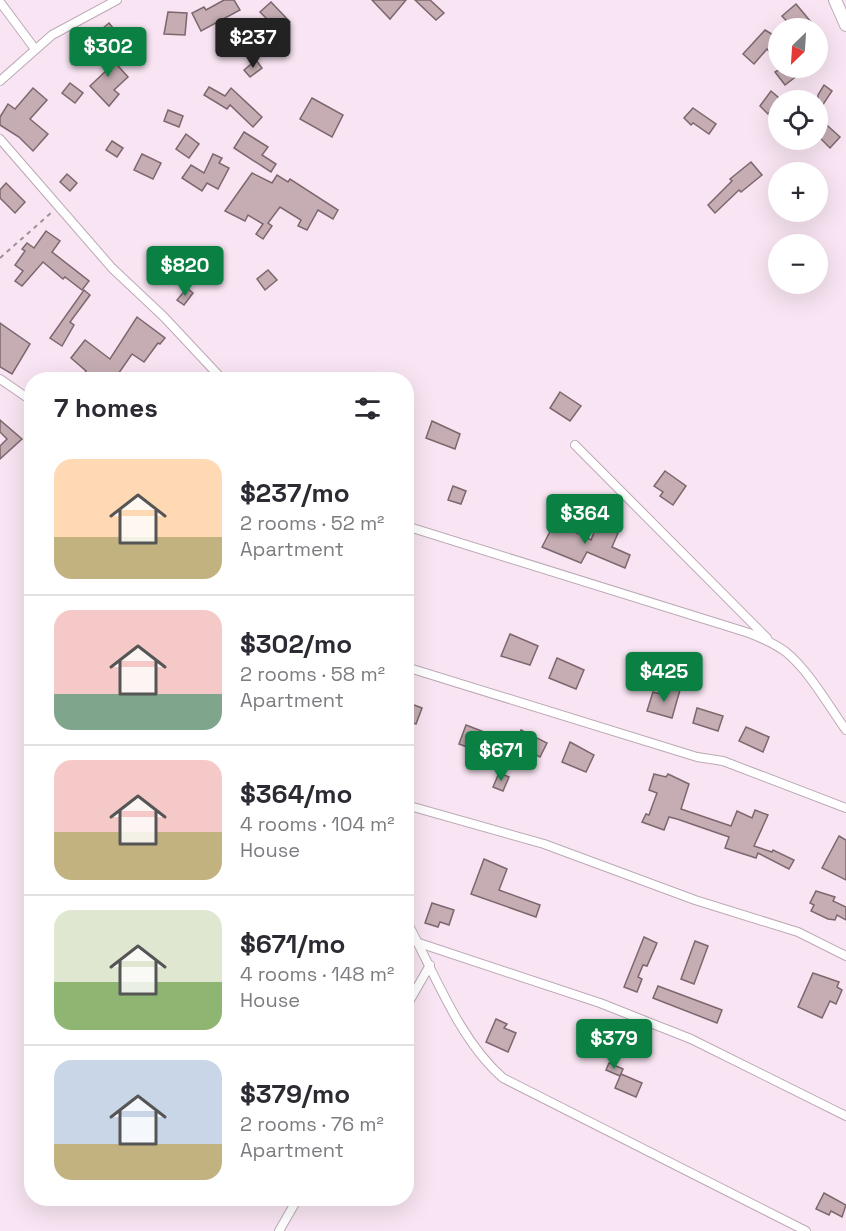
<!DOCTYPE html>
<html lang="en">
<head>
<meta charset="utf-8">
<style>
	:root { --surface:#fff; --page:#f2f2f3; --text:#2b2b33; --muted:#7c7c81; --line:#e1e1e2; --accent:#0b8043 }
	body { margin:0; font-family:"Space Grotesk",sans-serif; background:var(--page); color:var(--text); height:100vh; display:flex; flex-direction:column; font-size:22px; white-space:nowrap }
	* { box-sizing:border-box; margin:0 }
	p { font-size:20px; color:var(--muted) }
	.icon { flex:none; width:33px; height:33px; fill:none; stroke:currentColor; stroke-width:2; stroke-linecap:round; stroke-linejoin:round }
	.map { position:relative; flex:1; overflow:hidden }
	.side { position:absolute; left:24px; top:372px; width:390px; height:834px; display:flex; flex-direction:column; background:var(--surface); border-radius:24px; box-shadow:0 6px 24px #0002 }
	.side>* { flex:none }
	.needle { width:39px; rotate:205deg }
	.controls { position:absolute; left:768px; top:18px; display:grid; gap:12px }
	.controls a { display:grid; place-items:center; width:60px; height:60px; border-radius:50%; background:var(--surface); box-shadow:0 6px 24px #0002; font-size:30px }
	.price { position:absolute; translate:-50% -51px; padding:0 14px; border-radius:6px; background:var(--accent); color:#fff; font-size:20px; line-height:39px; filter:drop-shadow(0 2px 3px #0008) }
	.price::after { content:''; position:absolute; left:50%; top:36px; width:18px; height:14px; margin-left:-9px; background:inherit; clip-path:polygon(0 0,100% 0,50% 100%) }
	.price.on { background:#222; color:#fff }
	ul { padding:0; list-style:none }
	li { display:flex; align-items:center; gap:18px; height:150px; padding:0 30px }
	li+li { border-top:2px solid var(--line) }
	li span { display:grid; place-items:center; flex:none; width:168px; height:120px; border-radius:18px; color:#555 }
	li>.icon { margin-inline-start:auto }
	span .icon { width:72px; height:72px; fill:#fffc; stroke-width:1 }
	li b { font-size:26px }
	h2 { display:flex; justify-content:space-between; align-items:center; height:72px; padding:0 30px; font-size:26px }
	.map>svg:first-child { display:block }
</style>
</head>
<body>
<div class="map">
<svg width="846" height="1231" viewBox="0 0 846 1231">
	<rect width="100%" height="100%" fill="#f8e4f2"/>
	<!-- building -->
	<g fill="#c5adb3" stroke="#7d676d" stroke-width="1.5">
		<polygon points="224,0 234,0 240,10 201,31 192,13 204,7 206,10"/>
		<polygon points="372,0 406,0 390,19"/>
		<polygon points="415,0 430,0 444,13 436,20"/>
		<polygon points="271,2 290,22 271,40 261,29 269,21 260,12"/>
		<polygon points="796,4 816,28 793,28 782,16"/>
		<polygon points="168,12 187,13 185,35 164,34"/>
		<polygon points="109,23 118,34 106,43 97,33"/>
		<polygon points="765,30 778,38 778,62 767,49 754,64 743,54"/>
		<polygon points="101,47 128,77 114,90 119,94 109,106 90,86 108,69 93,53"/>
		<polygon points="256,60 262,68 250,77 244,70"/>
		<polygon points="782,68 807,68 785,85 775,72"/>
		<polygon points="70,83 83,93 75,103 62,93"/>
		<polygon points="824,85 832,91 818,112 818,95"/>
		<polygon points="209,87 225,96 231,88 262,117 253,127 230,105 227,109 204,95"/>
		<polygon points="33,88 47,100 30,119 48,134 33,151 19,137 0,125 0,117 8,104 15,109"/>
		<polygon points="771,91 778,97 778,111 774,108 768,114 760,106"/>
		<polygon points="312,98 343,115 332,137 300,119"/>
		<polygon points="693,108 716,124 709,134 693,123 691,125 684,118"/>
		<polygon points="168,110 183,116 179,127 164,121"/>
		<polygon points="818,117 840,137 830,148 818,136"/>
		<polygon points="244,132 268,147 262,155 276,164 271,172 234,148"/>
		<polygon points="186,134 199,144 189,158 176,149"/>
		<polygon points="112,141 123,148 117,157 106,150"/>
		<polygon points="142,154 161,163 153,179 134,170"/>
		<polygon points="213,154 222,158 219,163 229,168 218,189 207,183 202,191 182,178 191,165 204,173"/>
		<polygon points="751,162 762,175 741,192 739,190 715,213 708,205 732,181 730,179"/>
		<polygon points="252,173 272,183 277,175 288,182 290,179 338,210 333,219 318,210 307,230 298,226 301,220 280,207 268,223 272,226 263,239 256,234 263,224 248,215 245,221 225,211"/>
		<polygon points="67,174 77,183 70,191 60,182"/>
		<polygon points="6,183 25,202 15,213 0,198 0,190"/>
		<polygon points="46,231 60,241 52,252 89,281 82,290 65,277 63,279 43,262 22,286 15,281 23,271 15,265 25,251 22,249 27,243 34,248"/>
		<polygon points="176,251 183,259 176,267 168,259"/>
		<polygon points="268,270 277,280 265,290 257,279"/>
		<polygon points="187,288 193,293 184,305 177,300"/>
		<polygon points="84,290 90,295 70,322 74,325 62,346 50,338"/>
		<polygon points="137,317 165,338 160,344 158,343 144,362 132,354 114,380 80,380 86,371 71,358 85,340 110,359"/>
		<polygon points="0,323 30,344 12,374 0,367"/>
		<polygon points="560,392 581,406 570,421 550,408"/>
		<polygon points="0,420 22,439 0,459 0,446 7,439 0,432"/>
		<polygon points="432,421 460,434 455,449 426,438"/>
		<polygon points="665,471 686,486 673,505 660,496 663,492 654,486"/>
		<polygon points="453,486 466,491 461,504 448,500"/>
		<polygon points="555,522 591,540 597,525 618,533 612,547 630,555 625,568 587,552 581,563 542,547"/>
		<polygon points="510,634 538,646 530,665 501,656"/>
		<polygon points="557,658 584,670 576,689 549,678"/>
		<polygon points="670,687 680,690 672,718 647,711 653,692 667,696"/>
		<polygon points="406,702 422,708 416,724 406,720"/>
		<polygon points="697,708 723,716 718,731 693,723"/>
		<polygon points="466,725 484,732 481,740 491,745 485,760 476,756 478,751 459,744"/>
		<polygon points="746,727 769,737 763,752 739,741"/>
		<polygon points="521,730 547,743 540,757 514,744"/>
		<polygon points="570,742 594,755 586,772 562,762"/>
		<polygon points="499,773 509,777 503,791 493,787"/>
		<polygon points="654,774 666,777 668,774 689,784 681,809 731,826 737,811 752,818 755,810 768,815 754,846 772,852 773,850 794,860 789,869 758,853 756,858 725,848 729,837 677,819 669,817 664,830 642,822 646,814 649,815 657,793 649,790"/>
		<polygon points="839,836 846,840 846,880 822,868"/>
		<polygon points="484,859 507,869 499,890 540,905 536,917 471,894"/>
		<polygon points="816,891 835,897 833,901 846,907 846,920 837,915 835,920 828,919 811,911 814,905 810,903"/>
		<polygon points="432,903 454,910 449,925 440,922 438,927 425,923"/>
		<polygon points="644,937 657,943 647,966 643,965 638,977 642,979 637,992 624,987"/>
		<polygon points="695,941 708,946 694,984 681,979"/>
		<polygon points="813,973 839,982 837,987 842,990 836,1004 830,1001 822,1018 798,1007"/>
		<polygon points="658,986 722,1010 717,1023 653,998"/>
		<polygon points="496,1019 507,1024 504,1028 516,1033 508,1052 486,1042"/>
		<polygon points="609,1063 623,1069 620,1076 606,1070"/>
		<polygon points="621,1074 642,1083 636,1097 615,1088"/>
		<polygon points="824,1193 846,1205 842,1217 831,1211 829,1215 816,1209"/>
	</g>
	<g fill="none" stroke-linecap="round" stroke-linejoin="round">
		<!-- minor casing -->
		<g stroke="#bca9b6" stroke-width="10">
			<g id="minor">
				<polyline points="0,2 35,49"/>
				<polyline points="0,81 52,35 117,0"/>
				<polyline points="0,139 112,268 164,317 223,380"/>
				<polyline points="0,379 32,401"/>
				<polyline points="575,445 767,638"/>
				<path d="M406,526L749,633C762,638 775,644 786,652C810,672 828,705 846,730"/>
				<polyline points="406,667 697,757 723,761 846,808"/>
				<polyline points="406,805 544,844 695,900 798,932 846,956"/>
				<path d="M406,920C434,972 459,1040 503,1078L806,1231"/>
				<polyline points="419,943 600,1003 691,1039 846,1116"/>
				<polyline points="406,1007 430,965"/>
				<polyline points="279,1231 298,1198"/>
			</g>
		</g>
		<!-- secondary casing -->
		<g stroke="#bca9b6" stroke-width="14">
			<polyline id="secondary" points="835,0 846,25"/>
		</g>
		<!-- path -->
		<polyline stroke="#9d8f99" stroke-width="2" stroke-dasharray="4.5 4.5" stroke-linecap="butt" points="0,258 52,212"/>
		<!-- minor -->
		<use href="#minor" stroke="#fff" stroke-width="8"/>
		<!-- secondary -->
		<use href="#secondary" stroke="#fff" stroke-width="12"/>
	</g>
</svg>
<div class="controls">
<a><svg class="needle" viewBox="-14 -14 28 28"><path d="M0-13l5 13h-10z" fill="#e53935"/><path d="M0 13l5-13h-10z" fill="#7c7c81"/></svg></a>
<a><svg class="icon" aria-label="locate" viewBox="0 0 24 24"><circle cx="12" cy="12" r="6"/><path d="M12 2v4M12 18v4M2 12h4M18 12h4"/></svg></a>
<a>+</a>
<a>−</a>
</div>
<b class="price on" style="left:253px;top:69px">$237</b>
<b class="price" style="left:108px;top:78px">$302</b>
<b class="price" style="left:185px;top:297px">$820</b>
<b class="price" style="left:585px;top:545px">$364</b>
<b class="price" style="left:664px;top:703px">$425</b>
<b class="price" style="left:501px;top:782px">$671</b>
<b class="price" style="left:614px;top:1070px">$379</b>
<section class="side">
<h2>7 homes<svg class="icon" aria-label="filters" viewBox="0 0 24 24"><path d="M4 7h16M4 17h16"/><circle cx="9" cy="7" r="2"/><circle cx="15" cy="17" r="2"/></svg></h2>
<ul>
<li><span style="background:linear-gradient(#ffd9b3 65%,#c2b280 0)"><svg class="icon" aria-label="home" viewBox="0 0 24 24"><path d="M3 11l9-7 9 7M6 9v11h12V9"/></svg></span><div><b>$237/mo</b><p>2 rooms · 52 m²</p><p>Apartment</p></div></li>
<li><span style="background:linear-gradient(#f6c9c9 70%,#7fa58c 0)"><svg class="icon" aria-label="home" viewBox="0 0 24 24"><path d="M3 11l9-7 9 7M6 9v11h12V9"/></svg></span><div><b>$302/mo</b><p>2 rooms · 58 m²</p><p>Apartment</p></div></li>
<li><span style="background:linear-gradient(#f6c9c9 60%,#c2b280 0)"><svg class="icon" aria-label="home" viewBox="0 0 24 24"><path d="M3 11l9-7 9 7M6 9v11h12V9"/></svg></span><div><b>$364/mo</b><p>4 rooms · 104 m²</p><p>House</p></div></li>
<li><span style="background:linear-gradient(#dfe7d0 60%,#8fb573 0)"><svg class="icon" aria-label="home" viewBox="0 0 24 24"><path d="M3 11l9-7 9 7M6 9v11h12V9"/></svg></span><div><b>$671/mo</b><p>4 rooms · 148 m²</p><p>House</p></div></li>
<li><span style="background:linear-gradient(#c9d6e8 70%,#c2b280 0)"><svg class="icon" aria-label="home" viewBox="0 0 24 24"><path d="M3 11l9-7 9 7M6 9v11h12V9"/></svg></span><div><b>$379/mo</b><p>2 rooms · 76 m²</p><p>Apartment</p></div></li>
</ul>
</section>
</div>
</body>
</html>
